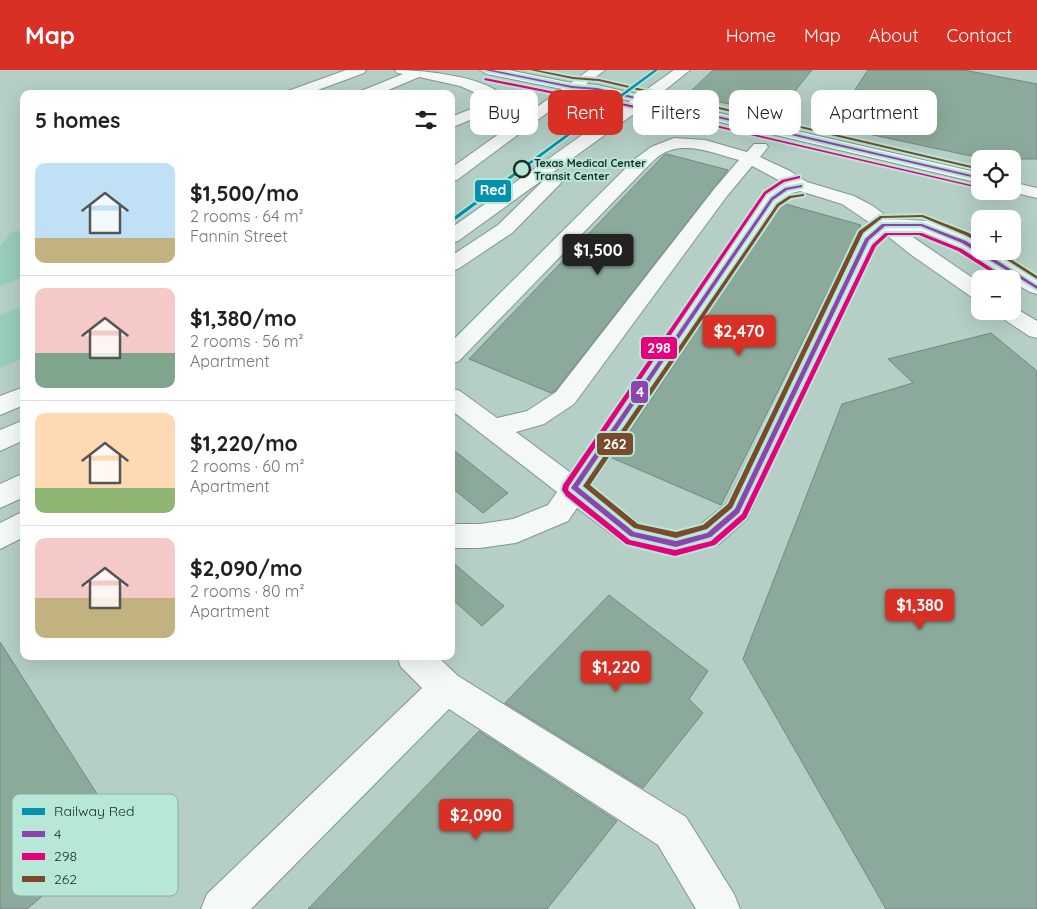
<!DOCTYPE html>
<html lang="en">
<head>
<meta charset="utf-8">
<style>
	:root { --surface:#fff; --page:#f6f6f6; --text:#202124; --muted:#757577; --line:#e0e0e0; --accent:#d93025 }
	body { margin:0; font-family:Quicksand,sans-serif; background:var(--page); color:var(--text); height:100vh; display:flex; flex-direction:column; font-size:19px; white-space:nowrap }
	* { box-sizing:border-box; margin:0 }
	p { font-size:16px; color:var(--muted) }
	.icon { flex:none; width:28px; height:28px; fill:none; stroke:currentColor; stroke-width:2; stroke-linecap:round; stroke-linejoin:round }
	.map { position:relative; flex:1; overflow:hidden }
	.drawer { position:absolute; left:20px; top:20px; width:435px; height:570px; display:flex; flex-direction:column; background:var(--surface); border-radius:10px; box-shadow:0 5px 20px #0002 }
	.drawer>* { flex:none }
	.banner { position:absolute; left:470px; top:20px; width:475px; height:45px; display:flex; gap:10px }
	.buttons { position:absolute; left:971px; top:80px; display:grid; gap:10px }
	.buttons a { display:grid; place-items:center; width:50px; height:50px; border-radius:10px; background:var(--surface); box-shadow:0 5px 20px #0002; font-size:25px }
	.price { position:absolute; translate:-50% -42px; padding:0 11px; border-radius:5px; background:var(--accent); color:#fff; font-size:16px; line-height:32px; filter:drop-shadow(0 1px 2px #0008) }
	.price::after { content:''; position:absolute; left:50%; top:30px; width:15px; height:11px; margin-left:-8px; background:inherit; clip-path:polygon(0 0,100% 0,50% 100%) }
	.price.selected { background:#222; color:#fff }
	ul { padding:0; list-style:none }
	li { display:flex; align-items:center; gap:15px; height:125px; padding:0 15px }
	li+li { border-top:1px solid var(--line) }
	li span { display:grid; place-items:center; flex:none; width:140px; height:100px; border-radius:10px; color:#555 }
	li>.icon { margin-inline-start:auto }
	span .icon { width:60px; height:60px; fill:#fffc; stroke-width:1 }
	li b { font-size:21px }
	h2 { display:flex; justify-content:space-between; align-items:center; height:60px; padding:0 15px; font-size:21px }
	.pill { padding:0 18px; border-radius:10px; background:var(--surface); box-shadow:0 5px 20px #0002; font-size:18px; line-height:45px }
	.pill.selected { background:var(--accent); color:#fff }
	header { display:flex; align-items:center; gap:30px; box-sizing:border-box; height:70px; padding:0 25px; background:var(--accent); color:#fff }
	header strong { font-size:24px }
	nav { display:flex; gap:28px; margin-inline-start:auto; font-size:18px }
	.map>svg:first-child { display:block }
</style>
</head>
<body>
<header>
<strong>Map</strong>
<nav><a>Home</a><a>Map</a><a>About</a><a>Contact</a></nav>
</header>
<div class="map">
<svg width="1037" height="839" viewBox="0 0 1037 839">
	<rect width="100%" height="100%" fill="#b5cfc6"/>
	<!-- green -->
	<g fill="#97ccbc">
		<polygon points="24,160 24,207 0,216 0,176 12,162"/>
		<polygon points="24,235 24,288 0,298 0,245"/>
	</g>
	<!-- building -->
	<g fill="#8caa9b" stroke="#75877e">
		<polygon points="713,0 812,0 776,44 687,25"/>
		<polygon points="868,0 964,0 1037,14 1037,89 985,89 831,56"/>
		<polygon points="667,84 728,100 555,321 551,323 469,289 663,86"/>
		<polygon points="782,133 861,155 721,435 612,388"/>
		<polygon points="991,263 1037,301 1037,839 886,839 743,589 842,334 913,313 888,289"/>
		<polygon points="451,378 508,423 483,443 451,417"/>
		<polygon points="451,491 504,536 482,556 451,528"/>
		<polygon points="609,525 708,601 689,629 703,643 643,718 505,633"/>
		<polygon points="0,572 120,760 27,839 0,839"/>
		<polygon points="479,661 617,751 547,839 308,839"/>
	</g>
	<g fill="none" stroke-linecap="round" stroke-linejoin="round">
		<!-- minor casing -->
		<g stroke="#82968f" stroke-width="2">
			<g id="minor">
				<polygon points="346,0 366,0 364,3 307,24 286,24 288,21"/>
				<path d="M395,0C420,0 488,6 503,27L491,41L451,58V47L481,35L487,28L460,16L419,7L379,24H359L361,21L403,4L397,3Z"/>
				<polygon points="480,0 508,0 572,13 597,15 980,103 980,113 597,23 572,21 487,4"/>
				<path d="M674,68L705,70L747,82L754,74H766L768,77L760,87L790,101L807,112L854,126L873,136L890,149L929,151L971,168L980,174V181H992L1037,209V224L1030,222L1012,212V209H1008C977,189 943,161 904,161L980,213V229L973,228L910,184L885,164L875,172L747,449L719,474L676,486L622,472L577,438L568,451L516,473L480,478H451V454H480L513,449L548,435L557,422L451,340V318L460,321L497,348L527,341L556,322L715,118L739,90C716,84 685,70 662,84C657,87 652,92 647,97L459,291L451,294V272L635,89L651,77ZM752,96L786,114L780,115L766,125L571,403L516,362L544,354L574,334L727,126ZM800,121L842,134L873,155L857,169L727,433L700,455L676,462L640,454L590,417L779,133L792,123Z"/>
				<polygon points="1012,112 1037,118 1037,128 1008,121 1012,121"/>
				<polygon points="1012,236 1037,251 1037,268 1029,266 999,246 996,241 1012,241"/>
				<polygon points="397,586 437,586 458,606 686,747 734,824 740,839 696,839 658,775 449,639 251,839 201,839 207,824 422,618 401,597"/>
			</g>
		</g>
		<!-- major casing -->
		<g stroke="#82968f" stroke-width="2">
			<g id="major">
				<polygon points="589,0 605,0 457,110 451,111 451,98"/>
				<polygon points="674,0 690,0 649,33 458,171 451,173 451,158"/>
				<polygon points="554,105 560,106 563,110 560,114 512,163 458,199 451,201 451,186 498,155 548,106"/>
				<polygon points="24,317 24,335 0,345 0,326"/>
				<polygon points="24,350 24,370 0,381 0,360"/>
				<polygon points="24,403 24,427 0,438 0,414"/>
				<polygon points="24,441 24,467 0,479 0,453"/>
			</g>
		</g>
		<!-- minor -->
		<use href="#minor" fill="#f4f8f6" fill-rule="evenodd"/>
		<!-- major -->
		<use href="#major" fill="#f4f8f6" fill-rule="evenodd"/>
		<!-- bus-1 casing -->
		<g stroke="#b6e7d7" stroke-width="4">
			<g id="bus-1">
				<polygon points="485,0 492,0 572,16 597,18 980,107 980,109 597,20 572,18"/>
				<polygon points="801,115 802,115 802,117 787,120 773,130 578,417 634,462 676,471 707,463 735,439 865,169 882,154 922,154 966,171 980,180 980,181 982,181 1037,216 1037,219 962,173 921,156 885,156 869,170 739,443 711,467 676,477 630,466 571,418 771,128 785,118"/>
			</g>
		</g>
		<!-- bus-2 casing -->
		<g stroke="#b6e7d7" stroke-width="4">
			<g id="bus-2">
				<polygon points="485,8 570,25 596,27 980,117 978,118 596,29 570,27 484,10"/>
				<polygon points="799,106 800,106 800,108 784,112 766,124 569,416 568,420 570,422 630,470 675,480 711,471 742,444 872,175 885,163 922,163 962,179 1008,209 1002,209 958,181 919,165 888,165 876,176 746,448 715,475 675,486 626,474 566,426 562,420 563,415 764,122 782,110"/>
			</g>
		</g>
		<!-- bus-3 casing -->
		<g stroke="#b6e7d7" stroke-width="4">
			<g id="bus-3">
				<polygon points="530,0 537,0 573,7 599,9 980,98 980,100 599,11 573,9"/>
				<polygon points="803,124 804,124 804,126 791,128 779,136 590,415 638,454 676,462 703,455 728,434 859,161 880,146 923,145 969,163 980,170 980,173 965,165 922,147 882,148 863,163 732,438 707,459 676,468 634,458 583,416 777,134 789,126"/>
				<polygon points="993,181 998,181 1037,206 1037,209"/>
			</g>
		</g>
		<!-- bus-1 -->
		<use href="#bus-1" fill="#8e44ad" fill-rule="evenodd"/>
		<!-- bus-2 -->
		<use href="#bus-2" fill="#e5007d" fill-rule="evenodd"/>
		<!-- bus-3 -->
		<use href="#bus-3" fill="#7a4b2a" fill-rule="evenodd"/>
		<!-- rail-1 casing -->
		<g stroke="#b6e7d7" stroke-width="3">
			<polygon id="rail-1" points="654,0 658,0 451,153 451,149"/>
		</g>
		<!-- rail-1 -->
		<use href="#rail-1" fill="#0590ac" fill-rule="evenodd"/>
	</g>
	<!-- markers -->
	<circle fill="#b6e7d7" stroke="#192c26" stroke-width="2.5" cx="522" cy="99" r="8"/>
	<g text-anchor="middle" stroke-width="4" stroke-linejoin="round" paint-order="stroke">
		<!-- far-stop labels -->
		<g font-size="11" font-weight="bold" fill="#192c26" stroke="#b6e7d7" text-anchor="start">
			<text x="534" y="97">Texas Medical Center<tspan x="534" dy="13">Transit Center</tspan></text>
		</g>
	</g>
	<!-- legend -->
	<rect x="12" y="724" width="166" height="102" rx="8" fill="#b6e7d7" stroke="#87afa2" stroke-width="1"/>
	<rect x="22" y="738" width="23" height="7" fill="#0590ac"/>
	<rect x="22" y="761" width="23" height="6" fill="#8e44ad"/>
	<rect x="22" y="783" width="23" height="7" fill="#e5007d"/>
	<rect x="22" y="806" width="23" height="6" fill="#7a4b2a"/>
	<g font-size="14" fill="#192c26">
		<text x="54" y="746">Railway Red</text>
		<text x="54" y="769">4</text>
		<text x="54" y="791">298</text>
		<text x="54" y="814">262</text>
	</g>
	<g stroke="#b6e7d7" stroke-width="2">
		<rect x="474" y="109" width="38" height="24" rx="5" fill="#0590ac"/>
		<rect x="640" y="266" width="38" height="24" rx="5" fill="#e5007d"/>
		<rect x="630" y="310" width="19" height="24" rx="5" fill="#8e44ad"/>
		<rect x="596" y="362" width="38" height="24" rx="5" fill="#7a4b2a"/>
	</g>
	<g font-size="14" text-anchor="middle" font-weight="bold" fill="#fff">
		<text x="493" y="125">Red</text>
		<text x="659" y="283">298</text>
		<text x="640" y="327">4</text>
		<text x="615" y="379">262</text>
	</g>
</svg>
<div class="buttons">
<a><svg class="icon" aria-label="locate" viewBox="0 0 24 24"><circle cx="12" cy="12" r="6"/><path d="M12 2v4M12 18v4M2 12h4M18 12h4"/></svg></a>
<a>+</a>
<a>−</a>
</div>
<b class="price selected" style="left:598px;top:206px">$1,500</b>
<b class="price" style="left:739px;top:287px">$2,470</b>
<b class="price" style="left:920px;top:561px">$1,380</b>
<b class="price" style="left:616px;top:623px">$1,220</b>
<b class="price" style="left:476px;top:771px">$2,090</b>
<div class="banner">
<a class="pill">Buy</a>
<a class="pill selected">Rent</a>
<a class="pill">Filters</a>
<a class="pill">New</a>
<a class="pill">Apartment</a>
</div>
<section class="drawer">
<h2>5 homes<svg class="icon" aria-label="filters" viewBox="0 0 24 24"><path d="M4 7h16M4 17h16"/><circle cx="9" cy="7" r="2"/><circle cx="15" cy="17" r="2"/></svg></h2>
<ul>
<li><span style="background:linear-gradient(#bfe0f5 75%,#c2b280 0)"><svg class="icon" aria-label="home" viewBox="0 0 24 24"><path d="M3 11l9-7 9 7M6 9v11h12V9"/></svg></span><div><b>$1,500/mo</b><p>2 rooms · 64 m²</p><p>Fannin Street</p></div></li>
<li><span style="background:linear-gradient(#f6c9c9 65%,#7fa58c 0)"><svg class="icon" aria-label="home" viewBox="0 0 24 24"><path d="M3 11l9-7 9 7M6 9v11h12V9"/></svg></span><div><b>$1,380/mo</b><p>2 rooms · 56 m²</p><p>Apartment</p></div></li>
<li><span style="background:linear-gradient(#ffd9b3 75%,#8fb573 0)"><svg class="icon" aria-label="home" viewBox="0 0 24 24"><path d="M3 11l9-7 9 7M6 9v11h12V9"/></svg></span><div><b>$1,220/mo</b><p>2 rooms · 60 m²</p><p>Apartment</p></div></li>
<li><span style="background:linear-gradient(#f6c9c9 60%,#c2b280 0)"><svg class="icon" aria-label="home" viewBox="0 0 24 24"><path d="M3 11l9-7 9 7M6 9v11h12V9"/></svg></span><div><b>$2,090/mo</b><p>2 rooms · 80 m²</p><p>Apartment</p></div></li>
</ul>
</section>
</div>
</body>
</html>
